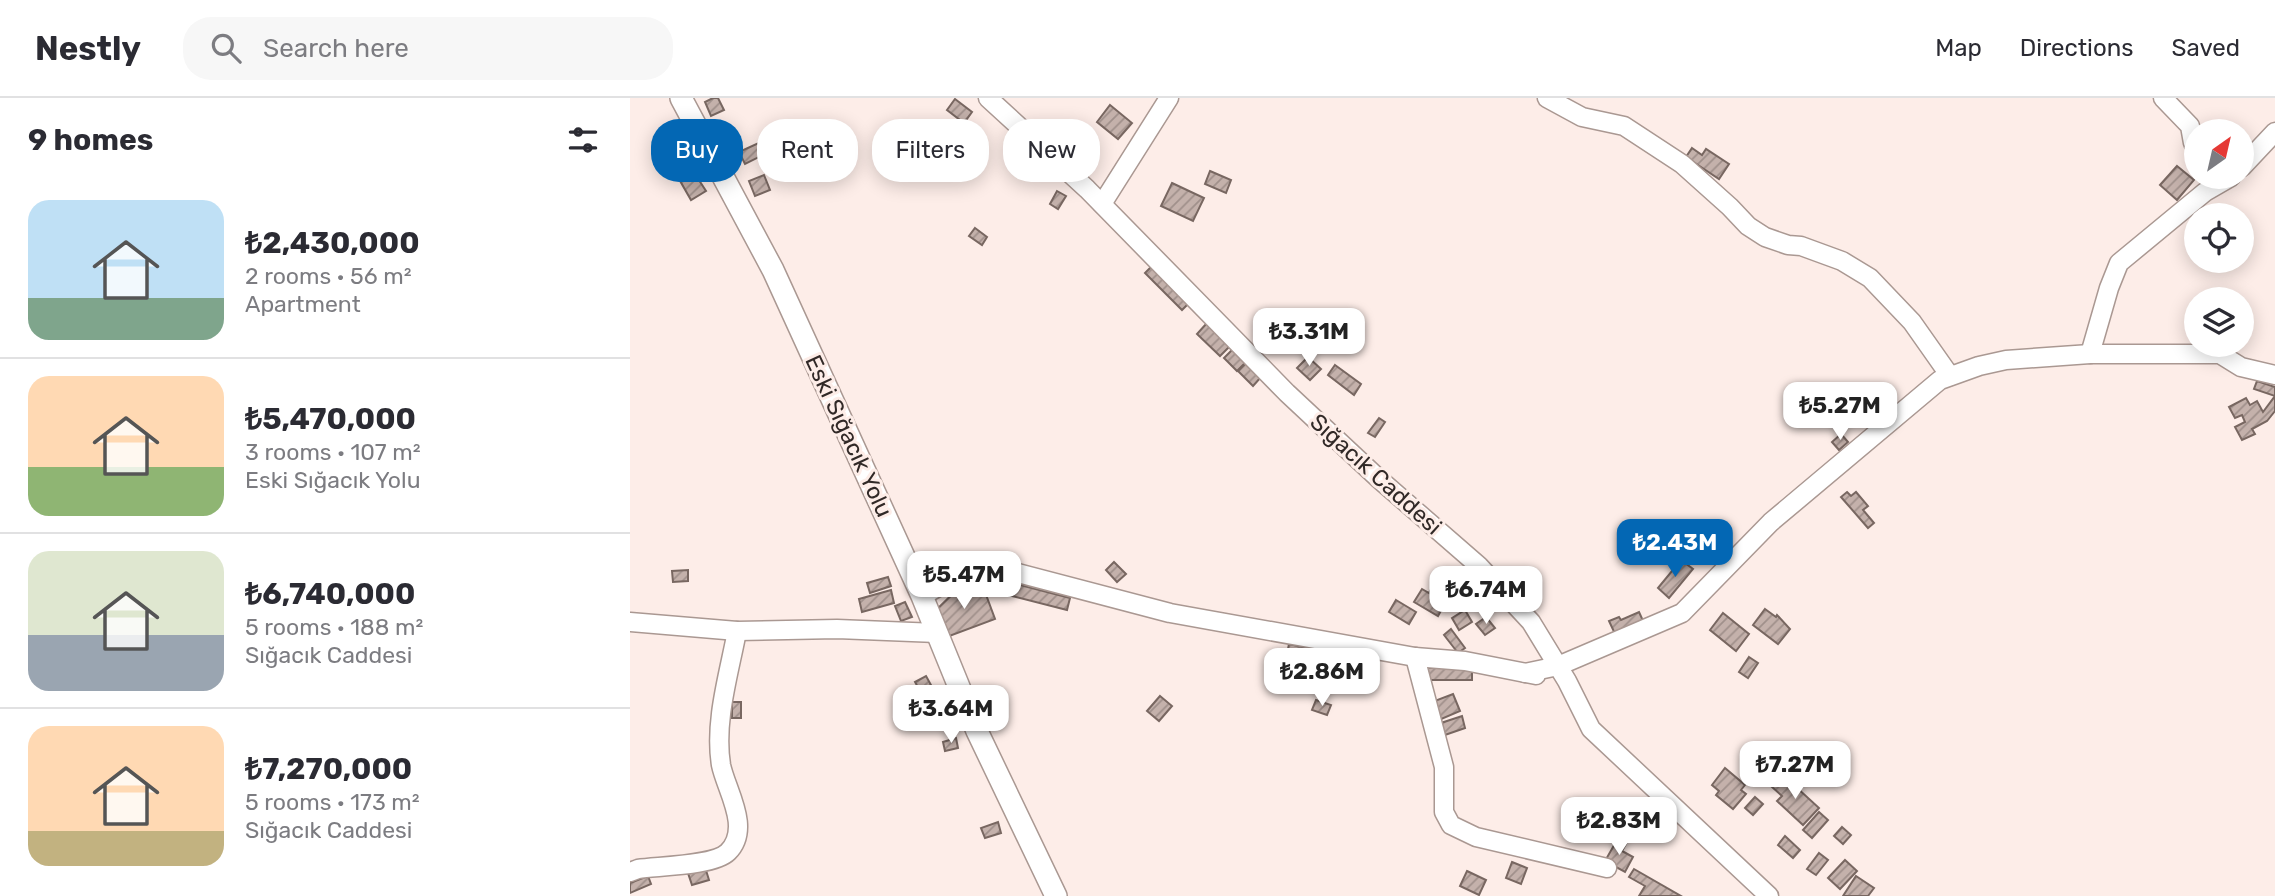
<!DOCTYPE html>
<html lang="en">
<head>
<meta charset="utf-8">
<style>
	:root { --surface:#fff; --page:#f7f7f7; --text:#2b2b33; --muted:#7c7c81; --line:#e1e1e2; --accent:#0367b4 }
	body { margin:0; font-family:Rubik,sans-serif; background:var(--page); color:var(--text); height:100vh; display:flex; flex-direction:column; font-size:26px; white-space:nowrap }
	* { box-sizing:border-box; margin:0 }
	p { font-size:23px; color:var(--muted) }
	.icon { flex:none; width:38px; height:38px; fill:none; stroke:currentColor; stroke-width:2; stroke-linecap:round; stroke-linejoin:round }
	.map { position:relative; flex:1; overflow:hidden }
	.sheet { display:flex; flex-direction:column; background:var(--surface); width:630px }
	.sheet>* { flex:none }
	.top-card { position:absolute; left:21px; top:21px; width:665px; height:63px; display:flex; gap:14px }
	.needle { width:46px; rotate:34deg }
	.tools { position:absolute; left:1554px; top:21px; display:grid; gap:14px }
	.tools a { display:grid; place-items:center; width:70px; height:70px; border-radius:50%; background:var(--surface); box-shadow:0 4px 18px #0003; font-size:35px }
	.price { position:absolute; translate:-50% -60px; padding:0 16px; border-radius:14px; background:#fff; color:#222; font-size:23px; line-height:46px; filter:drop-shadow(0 2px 4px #0008) }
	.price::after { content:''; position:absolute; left:50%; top:42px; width:21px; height:16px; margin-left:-10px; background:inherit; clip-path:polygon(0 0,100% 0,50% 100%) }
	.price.on { background:var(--accent); color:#fff }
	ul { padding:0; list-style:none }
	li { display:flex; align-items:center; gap:21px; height:175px; padding:0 28px }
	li+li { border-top:2px solid var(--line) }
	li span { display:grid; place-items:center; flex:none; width:196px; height:140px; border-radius:21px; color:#555 }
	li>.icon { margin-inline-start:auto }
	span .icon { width:84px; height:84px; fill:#fffc; stroke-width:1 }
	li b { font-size:30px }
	h2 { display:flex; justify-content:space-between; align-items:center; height:84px; padding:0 28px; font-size:30px }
	.chip { padding:0 24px; border-radius:28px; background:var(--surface); box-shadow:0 4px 18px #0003; font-size:24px; line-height:63px }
	.chip.on { background:var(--accent); color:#fff }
	header { display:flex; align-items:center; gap:42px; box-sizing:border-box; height:98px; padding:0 35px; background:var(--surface); border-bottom:2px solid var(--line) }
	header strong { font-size:33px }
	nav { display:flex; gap:38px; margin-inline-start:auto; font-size:24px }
	.search { width:490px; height:63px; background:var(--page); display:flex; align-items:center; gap:18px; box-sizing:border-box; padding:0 24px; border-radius:28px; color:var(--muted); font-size:26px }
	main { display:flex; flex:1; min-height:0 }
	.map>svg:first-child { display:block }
</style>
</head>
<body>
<header>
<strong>Nestly</strong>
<div class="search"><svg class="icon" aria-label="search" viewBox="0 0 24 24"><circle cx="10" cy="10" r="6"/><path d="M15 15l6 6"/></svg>Search here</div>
<nav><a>Map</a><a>Directions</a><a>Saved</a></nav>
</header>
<main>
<section class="sheet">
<h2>9 homes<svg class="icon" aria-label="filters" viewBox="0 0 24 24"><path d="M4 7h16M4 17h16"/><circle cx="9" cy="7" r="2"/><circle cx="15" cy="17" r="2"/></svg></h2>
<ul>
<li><span style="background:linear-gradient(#bfe0f5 70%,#7fa58c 0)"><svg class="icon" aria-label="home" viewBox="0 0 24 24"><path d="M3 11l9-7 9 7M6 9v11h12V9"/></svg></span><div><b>₺2,430,000</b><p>2 rooms · 56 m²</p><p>Apartment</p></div></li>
<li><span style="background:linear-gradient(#ffd9b3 65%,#8fb573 0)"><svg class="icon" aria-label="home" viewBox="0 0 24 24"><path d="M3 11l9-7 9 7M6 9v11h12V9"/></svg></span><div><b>₺5,470,000</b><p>3 rooms · 107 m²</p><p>Eski Sığacık Yolu</p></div></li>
<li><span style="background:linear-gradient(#dfe7d0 60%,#9aa5b1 0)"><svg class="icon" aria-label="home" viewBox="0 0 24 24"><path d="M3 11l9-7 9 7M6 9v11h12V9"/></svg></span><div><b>₺6,740,000</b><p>5 rooms · 188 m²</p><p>Sığacık Caddesi</p></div></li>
<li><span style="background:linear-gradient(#ffd9b3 75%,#c2b280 0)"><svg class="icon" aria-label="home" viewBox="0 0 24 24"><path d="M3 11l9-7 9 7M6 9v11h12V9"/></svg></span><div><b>₺7,270,000</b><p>5 rooms · 173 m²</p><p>Sığacık Caddesi</p></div></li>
</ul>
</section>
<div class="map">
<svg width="1645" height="798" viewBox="0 0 1645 798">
	<defs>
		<pattern id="building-hatch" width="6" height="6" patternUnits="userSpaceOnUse" patternTransform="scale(1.75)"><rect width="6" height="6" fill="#c4b1ab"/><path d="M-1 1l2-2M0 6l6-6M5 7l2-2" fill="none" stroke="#a0908b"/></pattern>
	</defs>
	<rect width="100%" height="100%" fill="#fdede8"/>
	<!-- building -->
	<g fill="url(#building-hatch)" stroke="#786761" stroke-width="2">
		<polygon points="83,0 88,0 94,12 81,18 75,4"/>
		<polygon points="325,1 342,14 334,25 317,12"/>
		<polygon points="480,7 502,25 488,41 467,24"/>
		<polygon points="144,38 149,49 115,66 109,54"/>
		<polygon points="337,40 353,54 342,66 326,52"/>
		<polygon points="1062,50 1072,57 1076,51 1099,66 1089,81 1056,59"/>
		<polygon points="315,58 322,65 314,74 306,68"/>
		<polygon points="1547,68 1564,82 1547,102 1530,87"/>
		<polygon points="63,73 76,93 61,102 49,81"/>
		<polygon points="580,73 601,82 596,95 575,86"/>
		<polygon points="134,77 140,92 125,98 119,83"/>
		<polygon points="542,85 574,100 563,123 531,108"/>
		<polygon points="427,93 436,98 428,111 420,106"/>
		<polygon points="345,130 357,139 352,147 339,138"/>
		<polygon points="523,167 560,204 552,212 515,175"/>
		<polygon points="577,225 600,248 590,258 567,236"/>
		<polygon points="603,251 616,264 607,273 594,260"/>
		<polygon points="678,259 691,271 680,282 667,270"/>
		<polygon points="616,265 631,279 623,288 608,273"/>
		<polygon points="705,267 731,286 724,297 698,277"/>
		<polygon points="1627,283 1645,289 1645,298 1624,291"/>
		<polygon points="1645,298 1645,313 1637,323 1622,331 1625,336 1612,342 1605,329 1615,324 1612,317 1605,320 1599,309 1616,300 1620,307 1627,303 1633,314"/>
		<polygon points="749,320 755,324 745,339 738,335"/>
		<polygon points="1211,336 1218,344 1209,352 1202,344"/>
		<polygon points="1217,394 1221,398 1226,394 1238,408 1233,412 1244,425 1238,430 1211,399"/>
		<polygon points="1082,428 1092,436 1076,455 1066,447"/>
		<polygon points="1051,462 1063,471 1039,500 1028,490"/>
		<polygon points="484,464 496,476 487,484 476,472"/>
		<polygon points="58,472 58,483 43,484 42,473"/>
		<polygon points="344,473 378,482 375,493 342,483"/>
		<polygon points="258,479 261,488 240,495 237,485"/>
		<polygon points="337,482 350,496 355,494 365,521 314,540 304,514"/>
		<polygon points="806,482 823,491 808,518 784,504 792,491 799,495"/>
		<polygon points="382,485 440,500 437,512 378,497"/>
		<polygon points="261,492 264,505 232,514 229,501"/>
		<polygon points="766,502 786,514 779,526 759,514"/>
		<polygon points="275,504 282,519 271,523 265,508"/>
		<polygon points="1135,511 1146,519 1147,517 1160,531 1148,546 1123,527"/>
		<polygon points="835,512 842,524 829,532 822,520"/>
		<polygon points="1009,514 1014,525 986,538 979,523 989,519 991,522"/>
		<polygon points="1093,515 1119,536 1106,553 1080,532"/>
		<polygon points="856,519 865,530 855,537 846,526"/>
		<polygon points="821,531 835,550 828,555 814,537"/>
		<polygon points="659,546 681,551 676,576 654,571"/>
		<polygon points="1119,559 1128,565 1118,580 1109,574"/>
		<rect x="798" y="570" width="44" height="12"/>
		<polygon points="296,578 301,587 290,593 285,584"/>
		<polygon points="312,593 317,610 294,617 289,600"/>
		<polygon points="823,596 830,613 809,622 802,604"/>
		<polygon points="530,598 542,608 529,623 517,613"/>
		<polygon points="686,602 701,607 697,617 682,612"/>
		<rect x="102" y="604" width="9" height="16"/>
		<polygon points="832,618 835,630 815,637 811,625"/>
		<polygon points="326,640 328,650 315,653 313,644"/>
		<polygon points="1095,670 1115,687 1111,692 1116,696 1103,711 1086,697 1089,693 1082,687"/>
		<polygon points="1153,677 1189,710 1173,727 1147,703 1152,698 1142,689"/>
		<polygon points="1125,699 1133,706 1123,717 1115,710"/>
		<polygon points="1189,714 1198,722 1182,740 1173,732"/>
		<polygon points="368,724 371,735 355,740 351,730"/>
		<polygon points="1212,729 1221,737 1213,746 1204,738"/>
		<polygon points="1155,738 1170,752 1163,760 1148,747"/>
		<polygon points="987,742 996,746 992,753 1003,759 995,774 975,763"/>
		<polygon points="1189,755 1198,762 1186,777 1177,771"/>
		<polygon points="1215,762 1227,773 1210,791 1198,780"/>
		<polygon points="882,764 897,770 891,786 876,780"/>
		<polygon points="75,769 79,782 62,787 58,775"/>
		<polygon points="1004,771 1051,798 1009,798 1015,788 999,779"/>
		<polygon points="837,773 856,782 849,797 830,788"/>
		<polygon points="18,778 21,786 0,795 0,785"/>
		<polygon points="1226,778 1244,790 1238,798 1213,798"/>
	</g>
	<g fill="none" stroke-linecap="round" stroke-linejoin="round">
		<!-- minor casing -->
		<g stroke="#aa9892" stroke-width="21">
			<g id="minor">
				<polyline points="358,0 457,91 657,295 749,381 849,468 901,524 937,583 961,631 1139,798"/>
				<polyline points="917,0 952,19 994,28 1052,66 1100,109 1118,128 1135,139 1158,147 1171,148 1212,163 1240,180 1282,224 1320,278"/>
				<polyline points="1533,0 1560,28 1563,45"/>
				<polyline points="1612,69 1645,34"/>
				<polyline points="472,106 539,0"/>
				<polyline points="1460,256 1479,190 1489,165 1575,94 1601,79"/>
				<polyline points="292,498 346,468 361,468 540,515 785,559 835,563 906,577"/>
				<polyline points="0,524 107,533 207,531 307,535"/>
				<polyline points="785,559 814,669 814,714 821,727 846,739 977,770"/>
				<polyline points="895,575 928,568 1052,515 1141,424 1310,282 1349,268 1376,262 1460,256 1590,256 1611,269 1645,277"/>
				<path d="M0,774L8,771C28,768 84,768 98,754C122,730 96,692 91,667C84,623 99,576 107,533"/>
			</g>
		</g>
		<!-- major casing -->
		<g stroke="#aa9892" stroke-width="24">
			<polyline id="major" points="51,0 143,172 292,498 347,633 426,798"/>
		</g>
		<!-- minor -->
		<use href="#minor" stroke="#fff" stroke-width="18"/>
		<!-- major -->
		<use href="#major" stroke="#fff" stroke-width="21"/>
	</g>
	<g text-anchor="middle" stroke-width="6" stroke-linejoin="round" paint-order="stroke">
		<!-- street labels -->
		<g font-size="23" fill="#312927" stroke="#fdede8">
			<text transform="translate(219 338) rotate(65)" y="8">Eski Sığacık Yolu</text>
			<text transform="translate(746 376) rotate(42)" y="8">Sığacık Caddesi</text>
		</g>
	</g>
</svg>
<div class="tools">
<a><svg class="needle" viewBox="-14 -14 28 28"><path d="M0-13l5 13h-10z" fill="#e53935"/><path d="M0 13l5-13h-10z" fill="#7c7c81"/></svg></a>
<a><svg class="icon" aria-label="locate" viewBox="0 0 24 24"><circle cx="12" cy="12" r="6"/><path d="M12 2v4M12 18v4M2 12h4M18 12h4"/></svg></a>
<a><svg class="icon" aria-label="layers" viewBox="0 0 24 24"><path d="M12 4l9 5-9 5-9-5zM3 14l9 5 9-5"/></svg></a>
</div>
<b class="price" style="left:679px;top:270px">₺3.31M</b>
<b class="price" style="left:1210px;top:344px">₺5.27M</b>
<b class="price on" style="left:1045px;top:481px">₺2.43M</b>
<b class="price" style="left:334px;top:513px">₺5.47M</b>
<b class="price" style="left:856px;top:528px">₺6.74M</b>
<b class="price" style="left:692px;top:610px">₺2.86M</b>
<b class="price" style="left:321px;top:647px">₺3.64M</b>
<b class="price" style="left:1165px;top:703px">₺7.27M</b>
<b class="price" style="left:989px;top:759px">₺2.83M</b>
<div class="top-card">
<a class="chip on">Buy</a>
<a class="chip">Rent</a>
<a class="chip">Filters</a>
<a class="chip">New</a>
</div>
</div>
</main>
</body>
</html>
